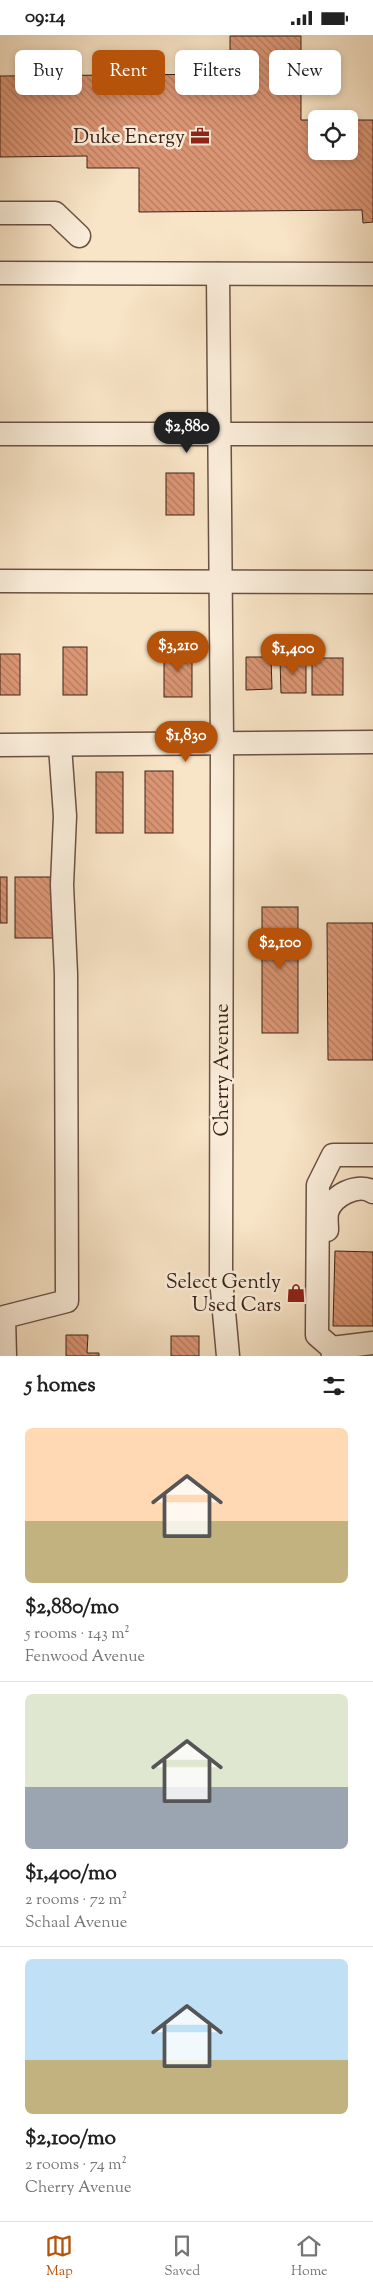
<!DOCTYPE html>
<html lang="en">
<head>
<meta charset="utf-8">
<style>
	:root { --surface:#fff; --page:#f2f2f2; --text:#222; --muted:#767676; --line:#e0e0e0; --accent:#b45309 }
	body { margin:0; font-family:"Sorts Mill Goudy",serif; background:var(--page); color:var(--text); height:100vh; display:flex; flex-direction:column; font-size:19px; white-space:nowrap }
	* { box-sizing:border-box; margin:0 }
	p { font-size:16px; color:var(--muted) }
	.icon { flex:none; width:28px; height:28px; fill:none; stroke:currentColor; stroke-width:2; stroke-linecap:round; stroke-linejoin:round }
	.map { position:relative; height:1321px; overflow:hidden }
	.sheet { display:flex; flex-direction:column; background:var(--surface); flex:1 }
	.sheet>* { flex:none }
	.top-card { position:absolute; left:15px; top:15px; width:344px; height:45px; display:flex; gap:10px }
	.fabs { position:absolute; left:308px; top:75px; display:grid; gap:10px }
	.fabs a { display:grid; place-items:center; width:50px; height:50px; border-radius:8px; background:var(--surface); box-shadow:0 2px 8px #0003; font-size:25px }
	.price { position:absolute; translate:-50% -42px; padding:0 11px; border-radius:18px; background:var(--accent); color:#fff; font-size:16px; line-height:32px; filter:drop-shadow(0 1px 2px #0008) }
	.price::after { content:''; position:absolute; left:50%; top:30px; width:15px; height:11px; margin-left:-8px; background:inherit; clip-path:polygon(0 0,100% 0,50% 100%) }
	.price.active { background:#222; color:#fff }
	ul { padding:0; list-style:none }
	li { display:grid; align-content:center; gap:10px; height:265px; padding:0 25px }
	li+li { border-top:1px solid var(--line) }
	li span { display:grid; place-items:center; height:155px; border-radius:8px; color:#555 }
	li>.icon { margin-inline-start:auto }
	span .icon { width:90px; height:90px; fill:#fffc; stroke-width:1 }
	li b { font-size:21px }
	h2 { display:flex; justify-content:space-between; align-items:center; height:60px; padding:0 25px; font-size:21px }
	.tag { padding:0 18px; border-radius:8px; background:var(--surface); box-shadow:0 2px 8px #0003; font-size:18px; line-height:45px }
	.tag.active { background:var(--accent); color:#fff }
	.status { display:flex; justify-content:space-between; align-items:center; height:35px; padding:0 25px; background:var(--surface); direction:ltr }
	.status svg { height:14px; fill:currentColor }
	.tab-bar { display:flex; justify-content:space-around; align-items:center; height:70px; border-top:1px solid var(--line); background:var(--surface); font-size:14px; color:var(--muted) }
	.tab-bar a { display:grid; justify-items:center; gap:2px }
	.tab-bar .active { color:var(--accent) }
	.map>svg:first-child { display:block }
</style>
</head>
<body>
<div class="status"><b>09:14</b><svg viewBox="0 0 49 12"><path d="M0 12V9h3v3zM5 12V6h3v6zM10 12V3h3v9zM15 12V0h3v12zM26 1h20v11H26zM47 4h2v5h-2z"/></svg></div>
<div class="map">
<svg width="373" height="1321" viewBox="0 0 373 1321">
	<defs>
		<pattern id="building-back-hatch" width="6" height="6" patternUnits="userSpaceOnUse" patternTransform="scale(1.25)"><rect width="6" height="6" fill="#dc9675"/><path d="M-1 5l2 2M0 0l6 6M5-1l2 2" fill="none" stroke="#b47a5f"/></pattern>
	</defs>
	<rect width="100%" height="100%" fill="#f8e4c6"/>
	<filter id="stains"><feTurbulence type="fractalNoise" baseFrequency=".004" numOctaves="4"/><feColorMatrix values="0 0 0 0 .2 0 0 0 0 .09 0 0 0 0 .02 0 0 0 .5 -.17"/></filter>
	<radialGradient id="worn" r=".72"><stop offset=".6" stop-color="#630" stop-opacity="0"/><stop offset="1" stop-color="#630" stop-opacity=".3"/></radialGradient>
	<!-- building -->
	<g fill="url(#building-back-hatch)" stroke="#3c2219">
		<polygon points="230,1 301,1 301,85 316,85 316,116 349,116 349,85 373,85 373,187 363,188 362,175 139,177 139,133 87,133 87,121 0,122 0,41 230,39"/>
		<rect x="166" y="438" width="28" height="42"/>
		<rect x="63" y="612" width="24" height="48"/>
		<rect x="164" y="613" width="28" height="49"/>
		<rect x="0" y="619" width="20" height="41"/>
		<polygon points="246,622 271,622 272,654 246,655"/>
		<rect x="312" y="623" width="31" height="37"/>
		<polygon points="280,625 306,625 306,658 281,658"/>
		<rect x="145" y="736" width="28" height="62"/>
		<rect x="96" y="737" width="27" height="61"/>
		<rect x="0" y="842" width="7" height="46"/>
		<rect x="15" y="842" width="38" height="61"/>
		<rect x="262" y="872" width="36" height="126"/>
		<polygon points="327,888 373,888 373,1025 328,1025"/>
		<polygon points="335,1216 373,1217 373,1291 333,1291"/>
		<polygon points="66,1300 88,1300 87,1318 99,1318 99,1321 66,1321"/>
		<rect x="171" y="1301" width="28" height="20"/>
	</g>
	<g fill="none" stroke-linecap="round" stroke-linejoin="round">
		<!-- minor casing -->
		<g stroke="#6b5244" stroke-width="25">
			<g id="minor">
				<polyline points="0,178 55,178 79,201"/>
				<polyline points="0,238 373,239"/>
				<polyline points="218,239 222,708 221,1244 228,1321"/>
				<polyline points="0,399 373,399"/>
				<polyline points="0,546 373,547"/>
				<polyline points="0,710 373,707"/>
				<path d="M327,1195C327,1190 326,1183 327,1178C331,1161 358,1147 373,1157"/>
				<polyline points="332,1313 373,1308"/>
				<polyline points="5,1321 4,1282 67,1266 66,939 62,850 65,781 60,711"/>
				<polyline points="333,1321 332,1313 317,1300 318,1150 333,1120 373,1120"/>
			</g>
		</g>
		<!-- minor -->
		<use href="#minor" stroke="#faedda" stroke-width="22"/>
	</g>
	<!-- icons -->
	<defs>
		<g id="office-bare" transform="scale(1.5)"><path d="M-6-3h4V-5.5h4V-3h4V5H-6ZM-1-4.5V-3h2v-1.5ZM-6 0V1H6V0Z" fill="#8f2418" stroke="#faedda" stroke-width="2.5" paint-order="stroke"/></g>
		<g id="shop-bare" transform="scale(1.5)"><path d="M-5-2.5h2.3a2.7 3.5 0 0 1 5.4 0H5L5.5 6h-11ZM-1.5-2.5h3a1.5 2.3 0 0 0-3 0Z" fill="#8f2418" stroke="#faedda" stroke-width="2.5" paint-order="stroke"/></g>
	</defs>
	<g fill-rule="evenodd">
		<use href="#office-bare" x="200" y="101"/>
		<use href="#shop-bare" x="296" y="1258"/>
	</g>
	<g text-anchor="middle" stroke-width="5" stroke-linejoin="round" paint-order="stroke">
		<!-- poi labels -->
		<g font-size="20" fill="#3c2219" stroke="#faedda" text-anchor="end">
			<text x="185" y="108">Duke Energy</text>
			<text x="281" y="1253">Select Gently<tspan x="281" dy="23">Used Cars</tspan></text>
		</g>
		<!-- street labels -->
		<g font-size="20" fill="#3c2219" stroke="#faedda">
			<text transform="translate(221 1035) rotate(-90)" y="7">Cherry Avenue</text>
		</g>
	</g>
	<rect width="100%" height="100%" filter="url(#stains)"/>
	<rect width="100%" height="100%" fill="url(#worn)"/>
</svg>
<div class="fabs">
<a><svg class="icon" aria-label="locate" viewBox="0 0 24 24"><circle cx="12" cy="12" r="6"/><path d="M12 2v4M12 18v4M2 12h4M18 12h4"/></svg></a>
</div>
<b class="price active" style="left:187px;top:419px">$2,880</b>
<b class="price" style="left:178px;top:638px">$3,210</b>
<b class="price" style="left:293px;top:641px">$1,400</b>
<b class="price" style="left:186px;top:728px">$1,830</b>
<b class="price" style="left:280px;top:935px">$2,100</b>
<div class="top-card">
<a class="tag">Buy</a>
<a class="tag active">Rent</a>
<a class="tag">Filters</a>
<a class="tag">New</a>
</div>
</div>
<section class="sheet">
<h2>5 homes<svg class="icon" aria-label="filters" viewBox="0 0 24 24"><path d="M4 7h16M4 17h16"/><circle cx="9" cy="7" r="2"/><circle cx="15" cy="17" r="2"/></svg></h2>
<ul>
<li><span style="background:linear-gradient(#ffd9b3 60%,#c2b280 0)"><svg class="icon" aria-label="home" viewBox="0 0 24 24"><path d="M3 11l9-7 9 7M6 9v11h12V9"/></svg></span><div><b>$2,880/mo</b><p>5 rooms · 143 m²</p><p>Fenwood Avenue</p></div></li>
<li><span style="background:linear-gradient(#dfe7d0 60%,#9aa5b1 0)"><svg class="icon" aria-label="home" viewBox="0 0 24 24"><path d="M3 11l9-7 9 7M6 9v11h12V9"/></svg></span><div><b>$1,400/mo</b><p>2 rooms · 72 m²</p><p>Schaal Avenue</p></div></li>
<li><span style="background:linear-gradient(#bfe0f5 65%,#c2b280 0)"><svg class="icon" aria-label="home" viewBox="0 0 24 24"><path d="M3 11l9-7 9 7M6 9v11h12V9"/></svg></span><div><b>$2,100/mo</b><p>2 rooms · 74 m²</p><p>Cherry Avenue</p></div></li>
</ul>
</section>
<nav class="tab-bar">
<a class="active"><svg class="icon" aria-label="map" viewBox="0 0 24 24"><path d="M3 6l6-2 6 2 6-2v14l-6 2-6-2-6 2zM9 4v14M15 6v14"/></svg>Map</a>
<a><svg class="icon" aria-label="saved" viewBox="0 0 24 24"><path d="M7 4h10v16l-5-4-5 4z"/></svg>Saved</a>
<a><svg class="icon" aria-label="home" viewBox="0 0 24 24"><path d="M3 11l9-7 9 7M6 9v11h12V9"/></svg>Home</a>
</nav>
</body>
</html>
